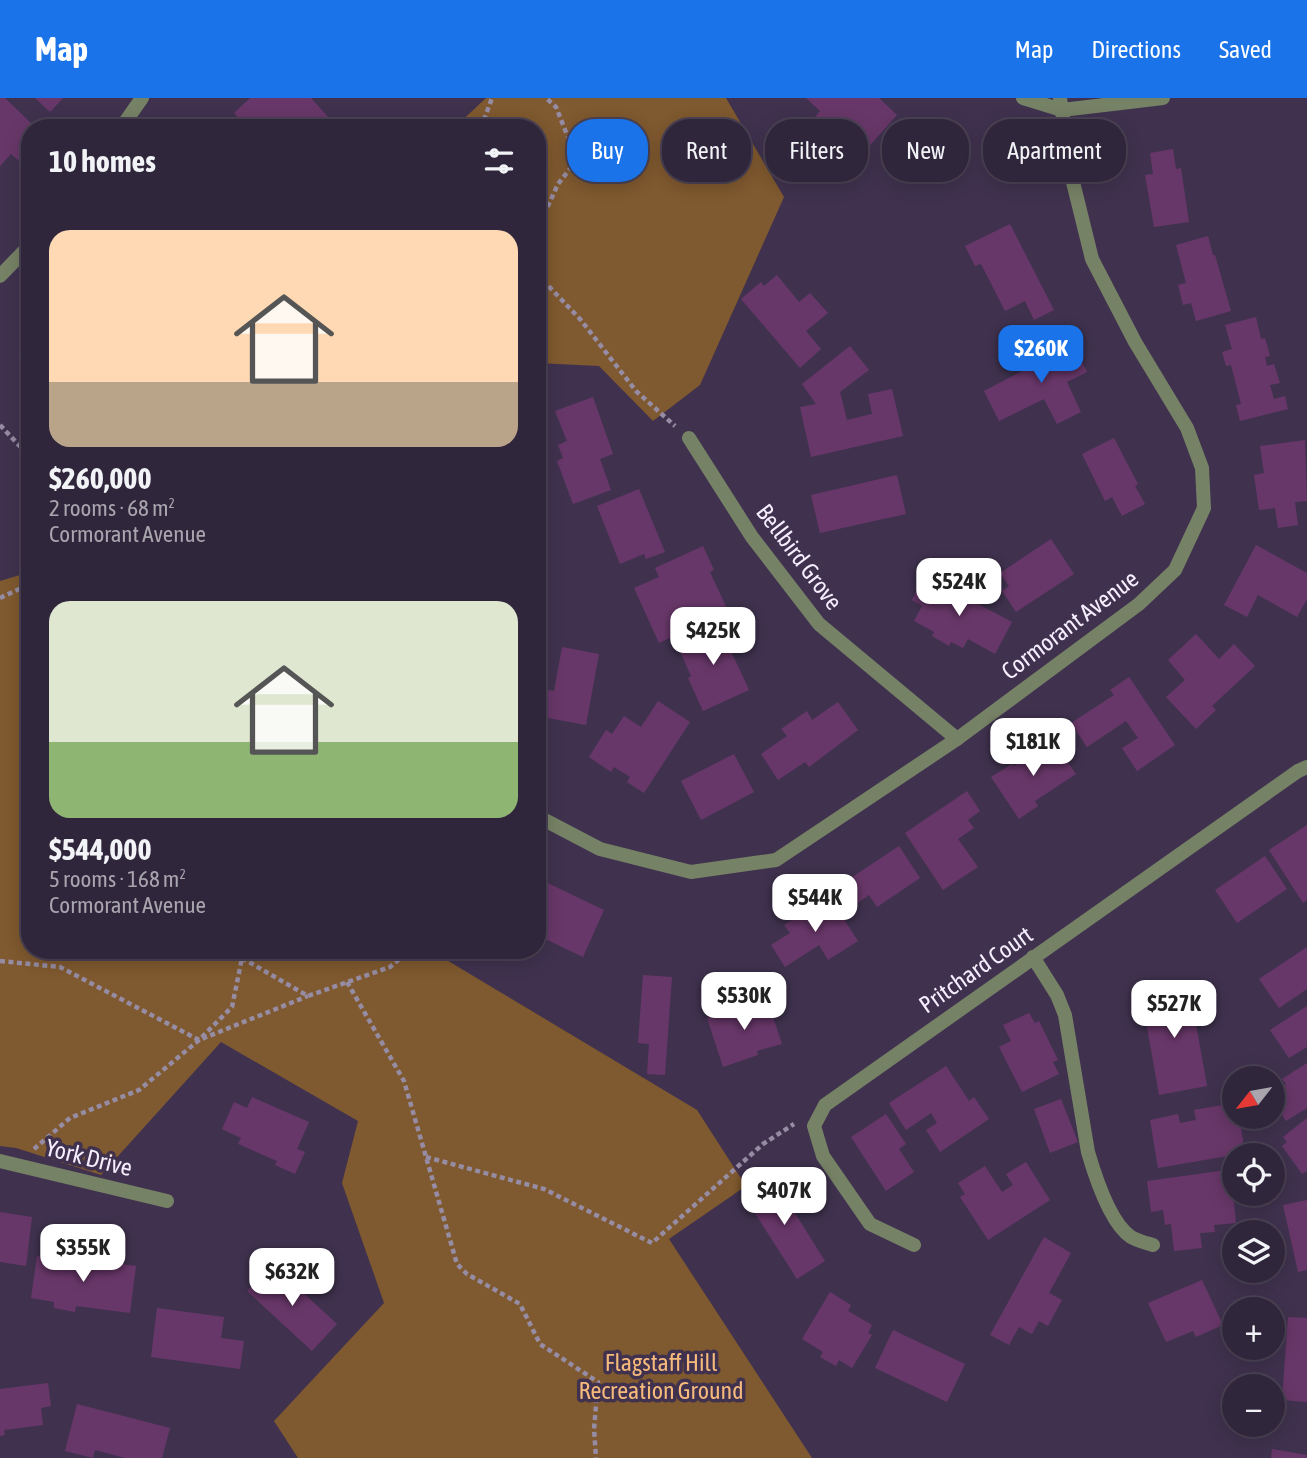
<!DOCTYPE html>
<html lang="en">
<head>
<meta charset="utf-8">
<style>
	:root { --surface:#30263b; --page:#3c3246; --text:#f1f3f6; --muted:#a8a5af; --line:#4b4355; --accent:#1a73e8 }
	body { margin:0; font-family:"Asap Condensed",sans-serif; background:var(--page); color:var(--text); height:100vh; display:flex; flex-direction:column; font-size:26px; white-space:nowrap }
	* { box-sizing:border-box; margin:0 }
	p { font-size:23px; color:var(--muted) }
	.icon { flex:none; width:38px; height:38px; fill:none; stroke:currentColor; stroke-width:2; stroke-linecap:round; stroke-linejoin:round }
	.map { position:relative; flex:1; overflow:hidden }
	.drawer { position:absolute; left:21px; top:21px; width:525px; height:840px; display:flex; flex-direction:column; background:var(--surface); border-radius:28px; box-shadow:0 4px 18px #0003,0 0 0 2px var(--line) }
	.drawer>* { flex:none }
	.banner { position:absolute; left:567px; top:21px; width:634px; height:63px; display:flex; gap:14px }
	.needle { width:46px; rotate:239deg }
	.fabs { position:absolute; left:1222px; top:968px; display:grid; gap:14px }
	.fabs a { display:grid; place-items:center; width:63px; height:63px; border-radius:50%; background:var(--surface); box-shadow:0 4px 18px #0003,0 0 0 2px var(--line); font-size:35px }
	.price { position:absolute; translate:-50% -60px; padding:0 16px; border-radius:14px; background:#fff; color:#222; font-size:23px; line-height:46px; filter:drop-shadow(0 2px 4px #0008) }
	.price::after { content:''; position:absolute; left:50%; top:42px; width:21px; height:16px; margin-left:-10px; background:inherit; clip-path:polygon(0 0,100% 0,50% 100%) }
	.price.current { background:var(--accent); color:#fff }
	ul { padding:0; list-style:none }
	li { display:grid; align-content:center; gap:14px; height:371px; padding:0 28px }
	li span { display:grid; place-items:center; height:217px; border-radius:21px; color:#555 }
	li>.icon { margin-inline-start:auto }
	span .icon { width:126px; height:126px; fill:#fffc; stroke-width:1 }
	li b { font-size:30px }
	h2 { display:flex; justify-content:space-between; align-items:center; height:84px; padding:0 28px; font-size:30px }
	.tag { padding:0 24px; border-radius:28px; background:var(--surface); box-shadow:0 4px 18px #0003,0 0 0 2px var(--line); font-size:24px; line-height:63px }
	.tag.current { background:var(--accent); color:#fff }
	header { display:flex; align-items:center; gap:42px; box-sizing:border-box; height:98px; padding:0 35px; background:var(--accent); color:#fff }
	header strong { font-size:33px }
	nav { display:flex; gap:38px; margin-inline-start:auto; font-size:24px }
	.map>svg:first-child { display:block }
</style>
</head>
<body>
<header>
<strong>Map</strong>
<nav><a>Map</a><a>Directions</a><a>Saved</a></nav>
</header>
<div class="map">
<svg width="1307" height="1360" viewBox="0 0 1307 1360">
	<rect width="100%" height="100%" fill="#40324f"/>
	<!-- green -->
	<g fill="#7f592f">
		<polygon points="486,0 726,0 784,99 700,287 653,323 599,268 537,265 537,30 454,30"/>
		<polygon points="30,474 30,852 430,852 697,1012 746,1088 669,1141 812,1360 298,1360 274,1323 384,1205 342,1085 358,1023 221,944 101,1077 16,1050 0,1048 0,483"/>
	</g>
	<!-- building -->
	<g fill="#683769">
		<polygon points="0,0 5,0 36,30 30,30 30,54 20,64 11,56 0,68"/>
		<polygon points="35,0 63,0 50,14"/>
		<polygon points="250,0 311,0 329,20 319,30 271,30 265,23 258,30 247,30 234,15"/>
		<polygon points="806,0 879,0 897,17 865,53 847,37 837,49 810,25 820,13"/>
		<polygon points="1173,51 1176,71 1181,70 1189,124 1154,129 1145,77 1153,76 1150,55"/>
		<polygon points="1010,126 1054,212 1034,222 1025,203 1005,213 981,166 975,168 965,148"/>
		<polygon points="1208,138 1213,157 1215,157 1231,213 1196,223 1191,205 1183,207 1178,187 1186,185 1176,147"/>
		<polygon points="777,177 799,204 810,195 828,215 806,233 821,251 800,270 741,201 761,184 764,188"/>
		<polygon points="1256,219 1261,241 1265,240 1270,258 1265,259 1267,268 1274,266 1280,285 1270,287 1274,301 1285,298 1288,311 1240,323 1236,307 1241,306 1231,267 1226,268 1222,254 1232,251 1225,227"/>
		<polygon points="30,235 30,268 18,257 28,247 23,242"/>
		<polygon points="1070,241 1087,274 1067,284 1081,314 1057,326 1044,301 999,323 984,293 1026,271 1023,264"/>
		<polygon points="850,248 869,272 840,294 847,322 872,316 868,296 892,291 903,338 811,359 800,309 816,306 802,286"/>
		<polygon points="593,299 613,356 600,361 611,392 573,406 557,363 563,360 558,347 567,343 555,313"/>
		<polygon points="1114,340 1138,386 1135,388 1145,406 1122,418 1112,399 1105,403 1082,356"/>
		<polygon points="1305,342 1307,403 1295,404 1298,427 1278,430 1275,410 1259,412 1254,377 1264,375 1260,348"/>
		<polygon points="897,377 906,416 820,435 811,397"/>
		<polygon points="639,391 665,454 646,461 644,456 620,466 597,408"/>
		<polygon points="1051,441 1074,476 1016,514 1002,493 1009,488 1000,475"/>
		<polygon points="1256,447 1307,475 1307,501 1297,519 1258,497 1247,519 1224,507"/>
		<polygon points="703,448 714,472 710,474 729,515 707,525 701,514 683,523 687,532 659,545 634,490 659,479 655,470"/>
		<polygon points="922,482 933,488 935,483 1012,524 995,556 968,541 963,550 951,544 949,548 932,538 934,534 914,523 922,508 912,502"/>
		<polygon points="721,523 733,549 730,551 749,592 703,613 688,580 691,578 679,551 688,547 685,540"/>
		<polygon points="1196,536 1219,561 1234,546 1255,568 1212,608 1216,612 1196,631 1166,599 1185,582 1168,562"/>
		<polygon points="562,549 599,556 586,627 537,618 537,590 554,593"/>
		<polygon points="1129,579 1175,647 1137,673 1122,650 1138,640 1126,623 1087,649 1071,625 1114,597 1110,592"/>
		<polygon points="658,603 690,624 644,695 627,684 630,679 614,669 611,674 589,659 606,632 612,636 624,618 641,629"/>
		<polygon points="838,604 858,632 809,669 805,664 778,682 761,656 787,638 781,631 807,613 812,622"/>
		<polygon points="1051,640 1076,676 1035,703 1038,708 1019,721 991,679 1012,666 1014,668"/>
		<polygon points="734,656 754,694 701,722 681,683"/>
		<polygon points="967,693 980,713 968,722 974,730 958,741 978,769 943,792 905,735"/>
		<polygon points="1307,727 1307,802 1303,805 1269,752"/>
		<polygon points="899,748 920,780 877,809 869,797 849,811 836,790"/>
		<polygon points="1265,758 1287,791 1237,825 1215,792"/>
		<polygon points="537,780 604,812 583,859 537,837"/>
		<polygon points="829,798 858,843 828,862 819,847 785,869 771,847 790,835 784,827"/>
		<polygon points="1307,849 1307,891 1279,910 1259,881"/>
		<polygon points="643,877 672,879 665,977 647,976 649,946 638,945"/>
		<polygon points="1189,887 1207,988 1159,997 1141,895"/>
		<polygon points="767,901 782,946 757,953 758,957 723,969 707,920"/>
		<polygon points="1307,908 1307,949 1289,960 1270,932"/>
		<polygon points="1029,915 1035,925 1039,923 1058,962 1053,964 1059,976 1022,994 999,949 1011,943 1003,927"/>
		<polygon points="1307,965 1307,1010 1286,1023 1272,1002 1272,995 1286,986 1282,981"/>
		<polygon points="946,968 969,1003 974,999 989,1021 940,1054 926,1032 937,1025 931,1015 906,1032 889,1005"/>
		<polygon points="252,999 309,1024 297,1051 305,1054 295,1076 275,1067 277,1063 238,1046 241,1040 222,1031 234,1004 247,1010"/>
		<polygon points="1061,1001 1078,1044 1050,1055 1034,1011"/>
		<polygon points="1234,1005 1234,1018 1239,1018 1245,1055 1158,1070 1150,1022 1178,1016 1180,1025 1196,1022 1194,1012"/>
		<polygon points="886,1016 906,1046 899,1051 914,1074 886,1093 851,1039"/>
		<polygon points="1307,1020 1307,1073 1302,1076 1282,1048 1287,1044 1283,1039"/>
		<polygon points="1026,1064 1050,1102 988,1142 960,1099 965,1096 958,1085 985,1068 1002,1094 1013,1087 1006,1076"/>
		<polygon points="1227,1072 1230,1093 1233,1093 1236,1125 1214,1127 1215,1134 1200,1135 1202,1150 1174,1153 1171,1126 1165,1127 1163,1112 1151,1114 1147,1083"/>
		<polygon points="771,1077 825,1163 797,1181 742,1095"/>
		<polygon points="1307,1102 1307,1172 1298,1174 1283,1107"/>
		<polygon points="0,1114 32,1119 26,1168 0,1164"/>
		<polygon points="1044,1139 1071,1155 1049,1195 1062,1202 1048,1228 1039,1223 1032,1236 1019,1229 1009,1247 990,1237"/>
		<polygon points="63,1153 85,1155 83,1168 111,1172 113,1165 136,1168 130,1215 76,1208 75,1214 54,1210 54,1204 31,1200 37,1158 62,1162"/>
		<polygon points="272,1166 337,1226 312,1253 247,1193"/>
		<polygon points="1202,1182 1223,1227 1196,1239 1193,1233 1166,1244 1148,1205"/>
		<polygon points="830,1194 851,1207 848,1213 872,1227 868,1235 872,1237 852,1270 839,1262 836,1268 820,1259 823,1254 802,1241"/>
		<polygon points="157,1210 224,1219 221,1240 244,1243 240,1271 151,1259"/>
		<polygon points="1288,1219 1307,1220 1307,1304 1282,1302"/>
		<polygon points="893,1232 965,1266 947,1304 875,1270"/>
		<polygon points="48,1285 51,1308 41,1310 43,1327 4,1332 5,1337 0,1338 0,1291"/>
		<polygon points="77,1306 170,1330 162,1360 125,1360 95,1352 93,1360 65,1353"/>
		<polygon points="1272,1351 1307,1357 1307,1360 1271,1360"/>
	</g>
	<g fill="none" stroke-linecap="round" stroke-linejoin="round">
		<!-- path -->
		<g stroke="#968ca3" stroke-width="4.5" stroke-dasharray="5 3.5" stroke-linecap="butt">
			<polyline points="481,30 492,0"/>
			<polyline points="537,132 558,86 577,62 556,9 546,0"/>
			<polyline points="537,176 580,221 636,293 675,328"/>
			<polyline points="0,327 30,359"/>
			<polyline points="0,500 30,486"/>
			<polyline points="242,860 308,898 390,869 410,852"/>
			<polyline points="0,863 60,869 199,942 308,898"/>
			<polyline points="347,884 404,983 457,1166 467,1176 520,1206 540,1246 598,1284 594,1331 596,1360"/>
			<polyline points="34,1051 70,1020 139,992 199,942 232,909 242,860 241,852"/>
			<polyline points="426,1059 544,1091 652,1145 763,1046 794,1026"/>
		</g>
		<!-- street -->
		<g stroke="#768265" stroke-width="14">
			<polyline points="1023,0 1062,12 1163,0"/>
			<polyline points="121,30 142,0"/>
			<polyline points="0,178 30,147"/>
			<polyline points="689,340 752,439 819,526 957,641"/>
			<polyline points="537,718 600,751 691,774 776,762 957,641 1139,506 1175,472 1204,410 1202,370 1187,330 1135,244 1092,161 1072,80 1060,0"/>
			<path d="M1033,859L1057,897L1065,917L1088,1054C1095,1078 1110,1125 1131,1139C1138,1143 1146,1145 1153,1147"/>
			<polyline points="0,1063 167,1103"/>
			<polyline points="914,1147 870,1126 823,1058 814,1028 825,1007 1298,673 1307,669"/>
		</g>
	</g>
	<g text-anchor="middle" stroke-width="7" stroke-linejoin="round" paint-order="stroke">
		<!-- street labels -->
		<g font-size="24" fill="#f5eefe" stroke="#40324f">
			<text transform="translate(799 459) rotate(53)" y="8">Bellbird Grove</text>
			<text transform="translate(1070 527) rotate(-37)" y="8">Cormorant Avenue</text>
			<text transform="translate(976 872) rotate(-35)" y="8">Pritchard Court</text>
			<text transform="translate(89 1060) rotate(14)" y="8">York Drive</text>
		</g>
		<!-- park labels -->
		<g font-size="24" fill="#f6ba7d" stroke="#40324f">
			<text x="661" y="1273">Flagstaff Hill<tspan x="661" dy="28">Recreation Ground</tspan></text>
		</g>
	</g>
</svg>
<div class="fabs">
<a><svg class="needle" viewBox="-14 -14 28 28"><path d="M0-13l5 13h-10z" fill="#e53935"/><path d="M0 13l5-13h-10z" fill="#a8a5af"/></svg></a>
<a><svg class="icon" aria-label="locate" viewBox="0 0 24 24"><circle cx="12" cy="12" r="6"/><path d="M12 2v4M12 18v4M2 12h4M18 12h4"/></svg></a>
<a><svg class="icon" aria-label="layers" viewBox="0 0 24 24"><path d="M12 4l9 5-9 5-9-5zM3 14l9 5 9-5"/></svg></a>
<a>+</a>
<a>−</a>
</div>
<b class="price current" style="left:1041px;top:287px">$260K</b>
<b class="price" style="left:959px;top:520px">$524K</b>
<b class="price" style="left:713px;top:569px">$425K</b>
<b class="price" style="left:1033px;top:680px">$181K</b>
<b class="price" style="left:815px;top:836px">$544K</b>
<b class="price" style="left:744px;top:934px">$530K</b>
<b class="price" style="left:1174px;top:942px">$527K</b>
<b class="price" style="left:784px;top:1129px">$407K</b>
<b class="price" style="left:83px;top:1186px">$355K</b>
<b class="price" style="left:292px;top:1210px">$632K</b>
<div class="banner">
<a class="tag current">Buy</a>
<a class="tag">Rent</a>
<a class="tag">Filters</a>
<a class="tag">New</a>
<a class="tag">Apartment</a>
</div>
<section class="drawer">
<h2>10 homes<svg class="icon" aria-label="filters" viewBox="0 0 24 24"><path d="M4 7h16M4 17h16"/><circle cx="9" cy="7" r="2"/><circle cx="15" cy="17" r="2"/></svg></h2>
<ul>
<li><span style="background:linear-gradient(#ffd9b3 70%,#b9a48a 0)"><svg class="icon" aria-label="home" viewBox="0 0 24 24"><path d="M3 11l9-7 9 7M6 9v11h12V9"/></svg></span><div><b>$260,000</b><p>2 rooms · 68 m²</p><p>Cormorant Avenue</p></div></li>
<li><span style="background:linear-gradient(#dfe7d0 65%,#8fb573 0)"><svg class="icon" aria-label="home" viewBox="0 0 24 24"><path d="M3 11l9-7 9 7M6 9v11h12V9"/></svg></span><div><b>$544,000</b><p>5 rooms · 168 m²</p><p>Cormorant Avenue</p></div></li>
</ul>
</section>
</div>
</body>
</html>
